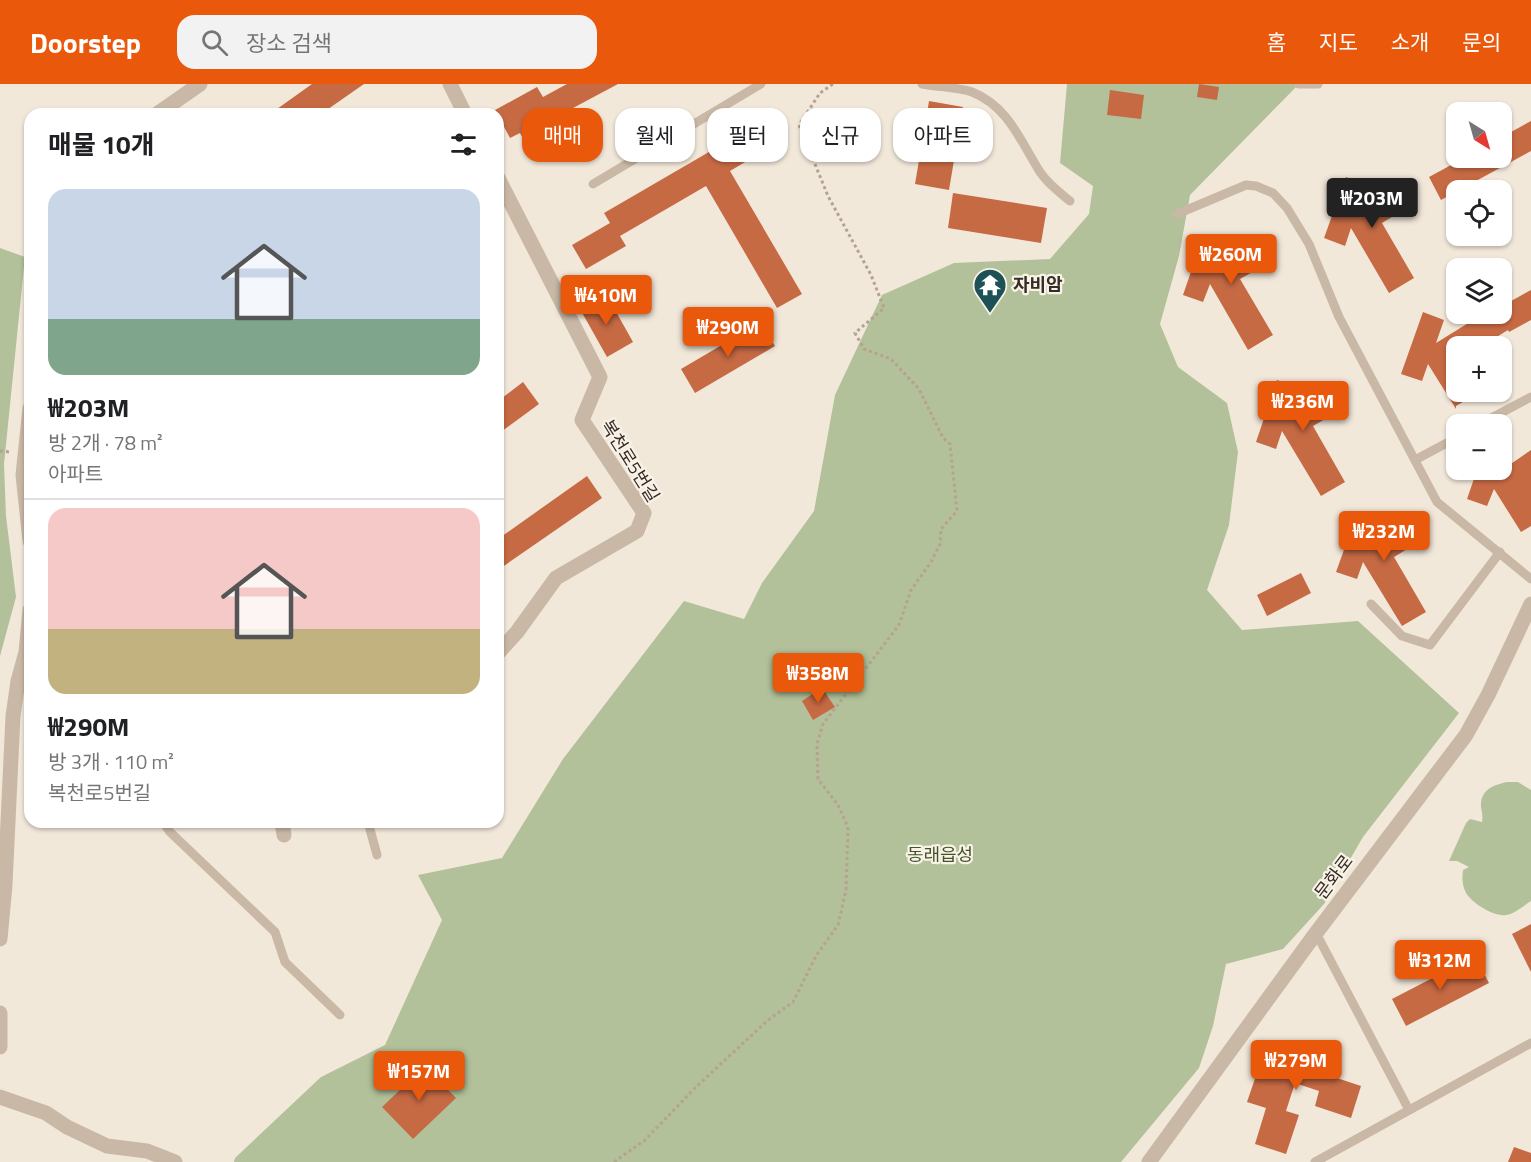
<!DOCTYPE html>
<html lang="ko">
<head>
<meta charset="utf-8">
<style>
	:root { --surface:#fff; --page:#f2f2f2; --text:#202124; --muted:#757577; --line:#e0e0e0; --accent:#ea580c }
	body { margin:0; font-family:"Titillium Web","Noto Sans KR",sans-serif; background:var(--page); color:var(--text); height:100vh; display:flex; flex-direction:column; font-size:22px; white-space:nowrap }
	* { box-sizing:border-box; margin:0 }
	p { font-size:20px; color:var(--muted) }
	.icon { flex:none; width:33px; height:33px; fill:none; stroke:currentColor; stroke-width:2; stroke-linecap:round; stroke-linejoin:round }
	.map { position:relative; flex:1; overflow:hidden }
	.details { position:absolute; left:24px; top:24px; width:480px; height:720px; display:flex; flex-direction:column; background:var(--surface); border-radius:18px; box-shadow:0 2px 4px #0004 }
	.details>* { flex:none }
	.top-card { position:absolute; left:522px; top:24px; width:570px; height:54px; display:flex; gap:12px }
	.needle { width:39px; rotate:143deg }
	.fabs { position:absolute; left:1446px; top:18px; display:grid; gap:12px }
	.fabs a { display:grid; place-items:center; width:66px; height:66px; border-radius:12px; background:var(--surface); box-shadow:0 2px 4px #0004; font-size:30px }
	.price { position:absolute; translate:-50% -51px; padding:0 14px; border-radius:6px; background:var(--accent); color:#fff; font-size:20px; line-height:39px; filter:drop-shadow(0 2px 3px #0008) }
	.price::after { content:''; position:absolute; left:50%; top:36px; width:18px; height:14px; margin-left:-9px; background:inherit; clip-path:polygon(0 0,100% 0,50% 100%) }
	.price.active { background:#222; color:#fff }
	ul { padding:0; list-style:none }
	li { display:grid; align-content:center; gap:12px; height:318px; padding:0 24px }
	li+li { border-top:2px solid var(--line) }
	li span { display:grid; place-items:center; height:186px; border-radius:18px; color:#555 }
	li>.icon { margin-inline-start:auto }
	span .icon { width:108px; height:108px; fill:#fffc; stroke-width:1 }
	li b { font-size:26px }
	h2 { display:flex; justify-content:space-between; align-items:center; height:72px; padding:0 24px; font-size:26px }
	.tag { padding:0 21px; border-radius:18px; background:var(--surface); box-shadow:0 2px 4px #0004; font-size:21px; line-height:54px }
	.tag.active { background:var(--accent); color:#fff }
	header { display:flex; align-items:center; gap:36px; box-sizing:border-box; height:84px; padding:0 30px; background:var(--accent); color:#fff }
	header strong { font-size:28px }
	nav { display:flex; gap:33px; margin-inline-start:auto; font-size:21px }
	.search { width:420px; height:54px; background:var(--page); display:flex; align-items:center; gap:15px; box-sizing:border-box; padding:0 21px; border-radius:18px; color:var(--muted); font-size:22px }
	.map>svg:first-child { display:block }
</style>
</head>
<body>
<header>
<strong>Doorstep</strong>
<div class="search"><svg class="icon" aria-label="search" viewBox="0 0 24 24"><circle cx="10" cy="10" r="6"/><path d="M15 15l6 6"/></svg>장소 검색</div>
<nav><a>홈</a><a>지도</a><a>소개</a><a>문의</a></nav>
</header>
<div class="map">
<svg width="1531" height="1078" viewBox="0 0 1531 1078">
	<rect width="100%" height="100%" fill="#f2e8da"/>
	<!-- green -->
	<g fill="#b2c19a">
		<polygon points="1067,0 1299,0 1190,111 1179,172 1160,240 1178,283 1227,319 1238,368 1229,441 1207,506 1242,546 1358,537 1459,629 1363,753 1324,820 1283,865 1226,880 1213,942 1199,984 1121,1078 234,1078 235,1074 321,993 385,961 442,836 418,791 502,774 563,675 684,517 744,535 762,499 814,427 835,311 882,211 954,179 1050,175 1089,130 1093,102 1060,79"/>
		<polygon points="0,164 25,173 4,380 6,432 16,513 0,572"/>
		<path d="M1507,698H1518L1531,706V817C1523,822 1516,829 1506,831C1494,833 1472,819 1466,809C1462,801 1462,794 1463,786L1469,783L1457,777H1449L1466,739L1470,735L1482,738C1483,732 1482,729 1481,723C1480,706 1493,701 1507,698Z"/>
	</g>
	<!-- building -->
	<g fill="#c66a44">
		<polygon points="312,0 364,0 321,30 270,30"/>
		<polygon points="567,0 618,0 545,39 553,54 529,66 520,49 510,54 495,26 537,3 543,13"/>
		<polygon points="1199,0 1219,3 1217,16 1197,13"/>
		<polygon points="1110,6 1144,11 1141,35 1107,31"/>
		<polygon points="929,17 963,23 949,106 915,100"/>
		<polygon points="764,36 777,59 730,87 802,210 777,224 706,102 620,152 626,162 586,185 572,161 610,139 604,129"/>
		<polygon points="1531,37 1531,67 1441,116 1429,93 1464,74 1502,74 1502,53"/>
		<polygon points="1346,93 1367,101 1360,123 1401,99 1413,120 1382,139 1414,194 1389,209 1351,144 1345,162 1324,154"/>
		<polygon points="953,109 1047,124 1041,159 948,144"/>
		<polygon points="1204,150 1226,157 1218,180 1259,155 1272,177 1240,195 1273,251 1248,266 1210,200 1203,218 1183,211"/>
		<polygon points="1531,206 1531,236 1509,248 1508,246 1482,262 1456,262 1456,308 1480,308 1456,322 1456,325 1428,280 1422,297 1401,290 1423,228 1444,236 1436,259 1483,230 1502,230 1502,222"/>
		<polygon points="606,210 633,258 607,273 580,225"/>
		<polygon points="761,238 775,262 695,309 681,285"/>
		<polygon points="1277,296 1299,304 1291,326 1332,302 1344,324 1313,342 1345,398 1321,412 1282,347 1276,365 1256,358"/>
		<polygon points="523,298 539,320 498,350 498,317"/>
		<polygon points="1531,366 1531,442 1521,448 1494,405 1487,422 1467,415 1477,386 1502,386"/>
		<polygon points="587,392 602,414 498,486 498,455"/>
		<polygon points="1358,427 1379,434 1372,457 1413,433 1425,454 1394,473 1426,528 1402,542 1363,478 1357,495 1336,488"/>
		<polygon points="1301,489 1311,509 1267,532 1257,511"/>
		<polygon points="822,604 835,623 813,636 802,617"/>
		<polygon points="1531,840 1531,888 1512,850"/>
		<polygon points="1475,872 1489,899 1406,942 1392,915"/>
		<polygon points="1294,958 1332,971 1325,990 1361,1002 1351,1034 1315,1022 1319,1007 1295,999 1286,1027 1299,1031 1286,1070 1255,1060 1266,1024 1247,1018 1262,974"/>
		<polygon points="425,982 456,1014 413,1055 382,1023"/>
		<polygon points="1514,1063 1531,1069 1531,1078 1508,1078"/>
	</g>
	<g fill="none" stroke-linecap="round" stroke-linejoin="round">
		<!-- path -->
		<g stroke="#b5a290" stroke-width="3" stroke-dasharray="3 3" stroke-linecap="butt">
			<polyline points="0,367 10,368"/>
			<polyline points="614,1078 645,1056 695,1004 768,936 793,918 816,872 838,841 846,806 848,743 838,721 818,695 817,660 823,640 899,541 911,506 931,478 940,460 941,445 957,427 950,360 943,354 919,305 891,275 864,265 855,249 884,224 871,191 828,112 799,41 820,9 833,0"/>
		</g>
		<!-- service -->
		<g stroke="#cab8a6" stroke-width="9">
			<path d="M922,0C938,3 958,3 972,8C1008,22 1021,58 1040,88C1048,100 1059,108 1070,117"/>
			<polyline points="1299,0 1318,0"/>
			<polyline points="593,100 761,0"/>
			<polyline points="1177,130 1246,101 1256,102 1273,109 1287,124 1309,160 1339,233 1437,418 1531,495"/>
			<polyline points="1480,340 1531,313"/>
			<polyline points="1415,376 1456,354"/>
			<polyline points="1371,520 1402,552 1430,561 1500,468"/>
			<polyline points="163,738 170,748 275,848 285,878 340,931"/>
			<polyline points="368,738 377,771"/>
			<polyline points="1316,849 1409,1026"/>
			<polyline points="1315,1078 1531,959"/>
		</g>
		<!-- minor -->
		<g stroke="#cab8a6" stroke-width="15">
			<polyline points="450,0 465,30"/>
			<polyline points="498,94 600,293 582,336 644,429 637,447 556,494 517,548 498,569"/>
			<polyline points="282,738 284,751"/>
			<polyline points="0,1013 46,1029 67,1043 107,1062 147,1067 175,1078"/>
		</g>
		<!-- tertiary -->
		<g stroke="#cab8a6" stroke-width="15">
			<polyline points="157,30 200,0"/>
			<polyline points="30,324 23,391 30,457"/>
			<polyline points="0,855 5,801 13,632 18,597 26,568 30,526"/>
			<polyline points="0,929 0,963"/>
			<polyline points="1149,1078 1316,849 1466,651 1488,611 1531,520"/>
		</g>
	</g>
	<!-- icons -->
	<defs>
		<g id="temple-pin" transform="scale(1.725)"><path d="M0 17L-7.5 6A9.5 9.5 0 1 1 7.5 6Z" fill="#1d5057" stroke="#f9f2e7"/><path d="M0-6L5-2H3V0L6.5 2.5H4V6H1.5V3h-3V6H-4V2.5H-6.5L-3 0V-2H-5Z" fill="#fff"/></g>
	</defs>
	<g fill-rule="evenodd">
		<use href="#temple-pin" x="990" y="201"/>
	</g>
	<g text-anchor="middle" stroke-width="4.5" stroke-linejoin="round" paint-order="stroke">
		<!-- poi labels -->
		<g font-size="18" font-weight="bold" fill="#362c27" stroke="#f9f2e7" text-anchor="start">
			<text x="1013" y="207">자비암</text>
		</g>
		<!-- street labels -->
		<g font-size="18" fill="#362c27" stroke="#f9f2e7">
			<text transform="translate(630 377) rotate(58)" y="6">복천로5번길</text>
			<text transform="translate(1334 793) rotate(-53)" y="6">문화로</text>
		</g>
		<!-- park labels -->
		<g font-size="18" fill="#43542b" stroke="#f9f2e7">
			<text x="940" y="777">동래읍성</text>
		</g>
	</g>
</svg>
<div class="fabs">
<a><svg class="needle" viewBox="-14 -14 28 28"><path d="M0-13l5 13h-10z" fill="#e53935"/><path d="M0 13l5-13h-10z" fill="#757577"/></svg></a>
<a><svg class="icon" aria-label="locate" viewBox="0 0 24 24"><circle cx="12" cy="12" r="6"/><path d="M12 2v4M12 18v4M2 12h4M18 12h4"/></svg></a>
<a><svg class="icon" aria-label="layers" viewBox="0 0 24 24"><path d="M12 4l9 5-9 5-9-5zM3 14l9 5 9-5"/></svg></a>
<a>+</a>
<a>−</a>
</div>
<b class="price active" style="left:1372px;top:145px">₩203M</b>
<b class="price" style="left:1231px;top:201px">₩260M</b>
<b class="price" style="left:606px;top:242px">₩410M</b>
<b class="price" style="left:728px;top:274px">₩290M</b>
<b class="price" style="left:1303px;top:348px">₩236M</b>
<b class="price" style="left:1384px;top:478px">₩232M</b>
<b class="price" style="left:818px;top:620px">₩358M</b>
<b class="price" style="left:1440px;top:907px">₩312M</b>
<b class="price" style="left:1296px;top:1007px">₩279M</b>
<b class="price" style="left:419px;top:1018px">₩157M</b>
<div class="top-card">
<a class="tag active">매매</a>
<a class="tag">월세</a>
<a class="tag">필터</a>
<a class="tag">신규</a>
<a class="tag">아파트</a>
</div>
<section class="details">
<h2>매물 10개<svg class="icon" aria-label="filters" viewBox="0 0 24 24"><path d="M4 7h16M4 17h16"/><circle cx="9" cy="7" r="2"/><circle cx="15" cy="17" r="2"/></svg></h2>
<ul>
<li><span style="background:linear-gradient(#c9d6e8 70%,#7fa58c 0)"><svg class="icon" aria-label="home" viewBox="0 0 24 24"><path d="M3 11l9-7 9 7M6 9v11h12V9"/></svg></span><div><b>₩203M</b><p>방 2개 · 78 m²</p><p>아파트</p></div></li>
<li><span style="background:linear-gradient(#f6c9c9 65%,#c2b280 0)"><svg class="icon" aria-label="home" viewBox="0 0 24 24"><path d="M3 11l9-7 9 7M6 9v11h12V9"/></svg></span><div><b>₩290M</b><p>방 3개 · 110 m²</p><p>복천로5번길</p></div></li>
</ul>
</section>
</div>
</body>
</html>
